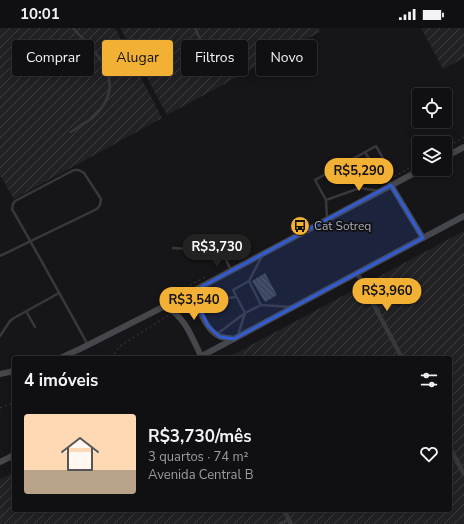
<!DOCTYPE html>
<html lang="pt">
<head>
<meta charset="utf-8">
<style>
	:root { --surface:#101012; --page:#19191b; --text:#f1f3f6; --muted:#9c9d9f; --line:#303032; --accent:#f2b134 }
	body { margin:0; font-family:"Nunito Sans",sans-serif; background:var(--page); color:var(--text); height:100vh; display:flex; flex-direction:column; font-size:15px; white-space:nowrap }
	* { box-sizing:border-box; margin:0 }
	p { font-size:13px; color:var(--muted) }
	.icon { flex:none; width:22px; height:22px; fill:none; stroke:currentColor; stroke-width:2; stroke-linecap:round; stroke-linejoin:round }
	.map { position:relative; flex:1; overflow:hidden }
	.sheet { position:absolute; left:12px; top:328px; width:440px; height:156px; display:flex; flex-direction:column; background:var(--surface); border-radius:4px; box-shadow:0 2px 10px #0003,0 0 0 1px var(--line) }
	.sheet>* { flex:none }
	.hud { position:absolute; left:12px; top:12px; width:440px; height:36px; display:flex; gap:8px }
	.controls { position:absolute; left:412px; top:60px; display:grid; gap:8px }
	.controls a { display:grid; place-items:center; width:40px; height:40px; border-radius:4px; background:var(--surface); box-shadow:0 2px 10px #0003,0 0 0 1px var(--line); font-size:20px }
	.price { position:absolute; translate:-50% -34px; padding:0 9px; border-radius:14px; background:var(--accent); color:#111; font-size:13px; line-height:26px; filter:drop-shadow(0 1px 2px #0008) }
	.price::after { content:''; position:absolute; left:50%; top:24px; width:12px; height:9px; margin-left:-6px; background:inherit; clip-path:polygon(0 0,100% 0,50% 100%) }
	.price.selected { background:#222; color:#fff }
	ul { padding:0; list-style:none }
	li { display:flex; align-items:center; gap:12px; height:100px; padding:0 12px }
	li+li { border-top:1px solid var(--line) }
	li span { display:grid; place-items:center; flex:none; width:112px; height:80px; border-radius:4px; color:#555 }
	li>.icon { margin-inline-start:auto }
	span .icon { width:48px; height:48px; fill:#fffc; stroke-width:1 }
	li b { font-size:17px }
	h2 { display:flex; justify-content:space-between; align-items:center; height:48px; padding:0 12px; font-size:17px }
	.pill { padding:0 14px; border-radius:4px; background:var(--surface); box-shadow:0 2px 10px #0003,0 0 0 1px var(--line); font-size:14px; line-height:36px }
	.pill.selected { background:var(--accent); color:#111 }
	.status { display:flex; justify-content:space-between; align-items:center; height:28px; padding:0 20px; background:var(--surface); direction:ltr }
	.status svg { height:11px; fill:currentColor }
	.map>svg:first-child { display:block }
</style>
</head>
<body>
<div class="status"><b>10:01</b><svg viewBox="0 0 49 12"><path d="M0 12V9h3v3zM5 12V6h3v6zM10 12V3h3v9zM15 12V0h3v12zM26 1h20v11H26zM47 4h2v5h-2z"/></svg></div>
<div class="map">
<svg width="464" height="496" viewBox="0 0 464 496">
	<defs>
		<pattern id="industrial-furrows" width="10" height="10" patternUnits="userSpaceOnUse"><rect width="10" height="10" fill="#222225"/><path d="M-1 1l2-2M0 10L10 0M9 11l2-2" fill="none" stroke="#3f3f43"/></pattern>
		<pattern id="building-back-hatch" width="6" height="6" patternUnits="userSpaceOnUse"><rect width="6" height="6" fill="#404145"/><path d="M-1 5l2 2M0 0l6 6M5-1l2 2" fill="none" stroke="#595a5e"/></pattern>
	</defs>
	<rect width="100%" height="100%" fill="#161618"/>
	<!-- industrial -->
	<g fill="url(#industrial-furrows)">
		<polygon points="0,0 115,0 162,90 14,171 0,147"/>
		<polygon points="120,0 318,0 320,4 167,87"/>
		<polygon points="421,0 464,0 464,30 443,41"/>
		<polygon points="464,203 464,496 0,496 0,451 14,444 14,482 450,482 450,330 227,330"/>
	</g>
	<!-- building -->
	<polygon fill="url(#building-back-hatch)" points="265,245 277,267 265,274 252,253"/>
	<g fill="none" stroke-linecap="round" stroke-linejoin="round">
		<!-- path -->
		<g stroke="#3d3f44" stroke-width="1" stroke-dasharray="2 3" stroke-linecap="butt">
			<polyline points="445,120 464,109"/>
			<polyline points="390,151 419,134"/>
			<polyline points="181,262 207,248"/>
			<polyline points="181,281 189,277 187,274"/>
			<polyline points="111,330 120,318 169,287"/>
			<polyline points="0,380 14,375"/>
		</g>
		<!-- service -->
		<g stroke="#37383d" stroke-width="2.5">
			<polyline points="195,0 213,40"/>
			<path d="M71,104C78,99 85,95 92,90C99,84 105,76 108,68C117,41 89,18 73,0"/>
			<polyline points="365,124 377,144"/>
			<polyline points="353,131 364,150"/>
			<polyline points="341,137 349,152"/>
			<polyline points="326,172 315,152 376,118 388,139"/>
			<polyline points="327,191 326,172 360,160 379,163"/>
			<polyline points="173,220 218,223 223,226 231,242"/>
			<path d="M0,228L97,181L100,177L101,171L84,145L79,142H74L15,173L13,176L12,181C38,226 63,272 88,317"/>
			<polyline points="262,228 249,253 261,277 291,279"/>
			<polyline points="199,274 236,269"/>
			<polyline points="26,283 35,299"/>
			<polyline points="217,306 245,285 261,277"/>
			<polyline points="238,307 245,285 233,262 249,253"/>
			<polyline points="0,308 10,293 14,290 59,265"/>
			<polyline points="279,496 288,492"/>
		</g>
		<!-- minor -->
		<g stroke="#37383d" stroke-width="4.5">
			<polyline points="357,245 402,330"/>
			<polyline points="450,420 464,446"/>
			<polyline points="284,482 291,496"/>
		</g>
		<!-- secondary -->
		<g stroke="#45474d" stroke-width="6">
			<polyline points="445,129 464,119"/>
			<polyline points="391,157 423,210"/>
			<path d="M201,259C199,265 198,272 199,278C201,289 210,305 221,309C225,310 230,310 234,311"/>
			<path d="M165,278C186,290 191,308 201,328"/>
			<polyline points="60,330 80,321 165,278 422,141"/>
			<polyline points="198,330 464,188"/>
			<polyline points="0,346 14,343"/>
			<polyline points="0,434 14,427"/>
		</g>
	</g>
	<!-- marked area -->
	<path fill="#325cd3" fill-opacity="0.2" stroke="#325cd3" stroke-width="3" stroke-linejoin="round" d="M391,157L423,210L234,311L220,309L208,298L199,279L201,259Z"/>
	<!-- icons -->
	<defs>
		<g id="bus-disc" transform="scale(1)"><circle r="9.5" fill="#f2b134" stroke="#111113"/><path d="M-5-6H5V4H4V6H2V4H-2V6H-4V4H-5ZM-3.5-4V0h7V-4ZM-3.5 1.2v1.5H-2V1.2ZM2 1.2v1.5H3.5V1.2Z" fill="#111"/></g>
	</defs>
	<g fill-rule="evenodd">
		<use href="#bus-disc" x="300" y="198"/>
	</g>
	<g text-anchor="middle" stroke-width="3.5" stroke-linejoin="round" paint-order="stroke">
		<!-- poi labels -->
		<g font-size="12" fill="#a8adb8" stroke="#111113" text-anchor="start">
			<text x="314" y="202">Cat Sotreq</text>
		</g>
	</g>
</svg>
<div class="controls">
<a><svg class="icon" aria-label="locate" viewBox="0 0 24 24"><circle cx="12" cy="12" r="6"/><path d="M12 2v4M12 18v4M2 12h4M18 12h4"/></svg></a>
<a><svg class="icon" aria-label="layers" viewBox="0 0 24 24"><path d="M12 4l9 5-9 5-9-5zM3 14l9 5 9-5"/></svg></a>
</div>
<b class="price" style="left:359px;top:164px">R$5,290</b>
<b class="price selected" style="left:217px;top:240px">R$3,730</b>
<b class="price" style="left:387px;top:284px">R$3,960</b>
<b class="price" style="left:194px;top:293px">R$3,540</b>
<div class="hud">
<a class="pill">Comprar</a>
<a class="pill selected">Alugar</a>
<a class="pill">Filtros</a>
<a class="pill">Novo</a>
</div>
<section class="sheet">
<h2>4 imóveis<svg class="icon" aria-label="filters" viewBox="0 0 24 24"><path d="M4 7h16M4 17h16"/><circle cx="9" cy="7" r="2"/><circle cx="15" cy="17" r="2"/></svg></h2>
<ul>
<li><span style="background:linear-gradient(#ffd9b3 70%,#b9a48a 0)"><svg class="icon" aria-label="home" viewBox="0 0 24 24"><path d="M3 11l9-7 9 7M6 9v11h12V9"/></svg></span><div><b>R$3,730/mês</b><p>3 quartos · 74 m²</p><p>Avenida Central B</p></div><svg class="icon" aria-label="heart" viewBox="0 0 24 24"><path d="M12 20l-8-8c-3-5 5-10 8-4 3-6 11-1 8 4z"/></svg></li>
</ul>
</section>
</div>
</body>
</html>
